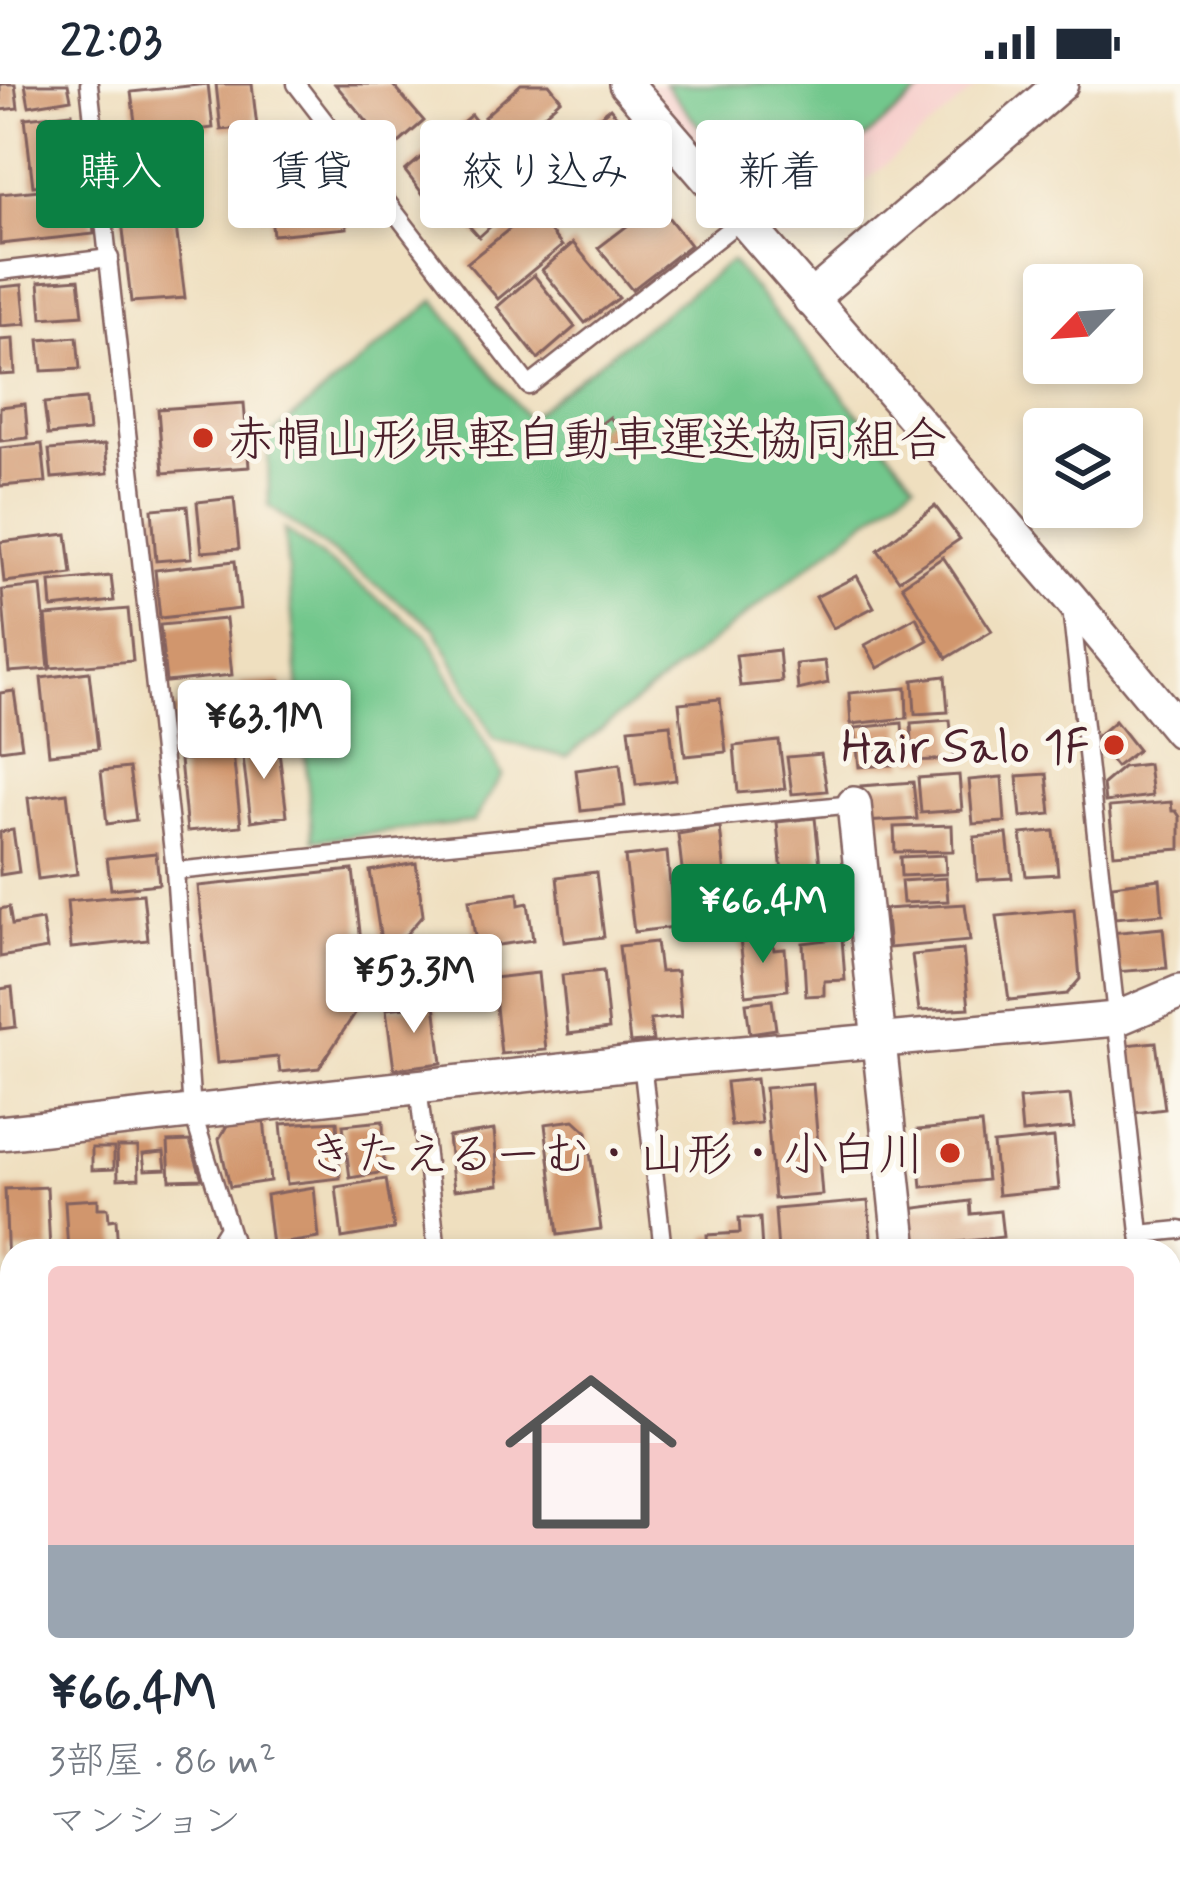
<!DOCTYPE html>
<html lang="ja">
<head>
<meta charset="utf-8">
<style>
	:root { --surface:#fff; --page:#f2f2f3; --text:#1f2937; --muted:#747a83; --line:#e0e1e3; --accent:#0b8043 }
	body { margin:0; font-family:Mynerve,"Klee One",sans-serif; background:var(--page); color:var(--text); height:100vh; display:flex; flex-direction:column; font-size:45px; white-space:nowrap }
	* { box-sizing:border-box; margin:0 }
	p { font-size:39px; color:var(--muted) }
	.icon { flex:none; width:66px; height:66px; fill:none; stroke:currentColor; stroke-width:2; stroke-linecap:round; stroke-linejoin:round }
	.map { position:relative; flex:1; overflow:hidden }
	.drawer { position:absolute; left:0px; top:1155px; width:1182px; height:663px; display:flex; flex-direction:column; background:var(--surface); border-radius:36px 36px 0 0; box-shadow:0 6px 18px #0003 }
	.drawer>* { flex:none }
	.guide { position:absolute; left:36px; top:36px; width:1110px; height:108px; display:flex; gap:24px }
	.needle { width:78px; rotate:245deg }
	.controls { position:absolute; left:1023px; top:180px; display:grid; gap:24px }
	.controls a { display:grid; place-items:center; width:120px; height:120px; border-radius:12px; background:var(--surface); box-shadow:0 6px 18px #0003; font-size:60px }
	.price { position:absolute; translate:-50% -102px; padding:0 27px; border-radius:12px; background:#fff; color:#222; font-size:39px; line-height:78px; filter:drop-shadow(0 3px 6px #0008) }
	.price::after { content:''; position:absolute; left:50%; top:72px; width:36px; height:27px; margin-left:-18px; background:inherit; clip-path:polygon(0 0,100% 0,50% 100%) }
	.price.current { background:var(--accent); color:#fff }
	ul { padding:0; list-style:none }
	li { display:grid; align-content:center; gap:24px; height:636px; padding:0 48px }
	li+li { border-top:3px solid var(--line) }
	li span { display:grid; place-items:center; height:372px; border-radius:12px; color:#555 }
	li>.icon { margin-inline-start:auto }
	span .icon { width:216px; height:216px; fill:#fffc; stroke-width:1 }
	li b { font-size:51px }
	.pill { padding:0 42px; border-radius:12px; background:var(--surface); box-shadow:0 6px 18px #0003; font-size:42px; line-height:108px }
	.pill.current { background:var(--accent); color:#fff }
	.status { display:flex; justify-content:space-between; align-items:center; height:84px; padding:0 60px; background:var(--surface); direction:ltr }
	.status svg { height:33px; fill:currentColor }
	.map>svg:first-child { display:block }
</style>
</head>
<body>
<div class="status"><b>22:03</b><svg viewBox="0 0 49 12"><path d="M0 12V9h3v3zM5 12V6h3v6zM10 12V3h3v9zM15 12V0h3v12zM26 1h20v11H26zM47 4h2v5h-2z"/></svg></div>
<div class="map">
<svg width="1180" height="1817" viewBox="0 0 1180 1817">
	<rect width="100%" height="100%" fill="#fbf7ec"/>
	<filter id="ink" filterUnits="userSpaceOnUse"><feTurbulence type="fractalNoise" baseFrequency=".00833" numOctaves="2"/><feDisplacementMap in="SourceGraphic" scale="24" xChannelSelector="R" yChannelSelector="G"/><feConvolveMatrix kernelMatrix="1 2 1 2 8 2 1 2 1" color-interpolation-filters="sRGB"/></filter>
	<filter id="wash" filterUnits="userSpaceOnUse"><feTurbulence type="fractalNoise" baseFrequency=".004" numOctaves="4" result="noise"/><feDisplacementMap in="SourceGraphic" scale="48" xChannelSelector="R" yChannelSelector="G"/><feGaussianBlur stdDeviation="2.7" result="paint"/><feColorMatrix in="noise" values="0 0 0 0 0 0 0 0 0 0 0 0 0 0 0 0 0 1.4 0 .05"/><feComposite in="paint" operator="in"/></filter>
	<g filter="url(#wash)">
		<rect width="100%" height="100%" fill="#efdfbf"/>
		<!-- built -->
		<polygon fill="#f7d0cd" points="647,0 981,0 799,153 780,156"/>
		<!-- green -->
		<g fill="#72c78c" stroke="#5e735c" stroke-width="3">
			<polygon points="665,0 930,0 771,133"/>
			<polygon points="731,177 915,398 566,673 494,655 435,544 269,422 268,354 435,216 527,334"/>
			<polygon points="284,445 428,552 502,691 473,738 313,756"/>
		</g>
		<g id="blocks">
			<!-- building -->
			<g fill="#d1966d">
				<polygon points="0,0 15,0 18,24 0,26"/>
				<polygon points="25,0 68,0 71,15 29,22"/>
				<polygon points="208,0 213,44 137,53 131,8"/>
				<polygon points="216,0 252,0 257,43 221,46"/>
				<polygon points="335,0 392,0 424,37 391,66"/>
				<polygon points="521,0 549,0 561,15 510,61 484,33"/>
				<polygon points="610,24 632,51 615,66 593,38"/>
				<polygon points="72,29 80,97 33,102 25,34"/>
				<polygon points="471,31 497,64 429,118 405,87"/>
				<polygon points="547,36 563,57 579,42 603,73 551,118 512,70"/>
				<polygon points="319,72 321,90 331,89 333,108 343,106 347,144 273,151 271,132 261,133 259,110 247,111 244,79"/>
				<polygon points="169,87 185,214 131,218 117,91"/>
				<polygon points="485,92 513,122 479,153 451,122"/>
				<polygon points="89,101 94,150 0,160 0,110"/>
				<polygon points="657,119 690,161 632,206 598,164"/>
				<polygon points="533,126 562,162 498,215 467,179"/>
				<polygon points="573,159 619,214 585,239 542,186"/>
				<polygon points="534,191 575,243 538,275 497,223"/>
				<polygon points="79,195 83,231 42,234 39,198"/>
				<polygon points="22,201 26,240 0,242 0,203"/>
				<polygon points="77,253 80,285 42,287 39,256"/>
				<polygon points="13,255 15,290 0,291 0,256"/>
				<polygon points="86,315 89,347 48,351 44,319"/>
				<polygon points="244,319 249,383 163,389 158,325"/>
				<polygon points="25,320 28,354 0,357 0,323"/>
				<polygon points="610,333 626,356 608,367 593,346"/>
				<polygon points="42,360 46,398 0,402 0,364"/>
				<polygon points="105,361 108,389 52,394 49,366"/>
				<polygon points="234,414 239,465 202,468 197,418"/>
				<polygon points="187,422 192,474 156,477 152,425"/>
				<polygon points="935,422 960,455 899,496 878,466"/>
				<polygon points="67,450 72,490 4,498 0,458"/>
				<polygon points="943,473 992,547 947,574 902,501"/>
				<polygon points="235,477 240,525 160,534 155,486"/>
				<polygon points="111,492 114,517 52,524 50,498"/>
				<polygon points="857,492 874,523 833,544 816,513"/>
				<polygon points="41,502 49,585 9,588 2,506"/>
				<polygon points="128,525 133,577 51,584 46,532"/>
				<polygon points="916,533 928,556 878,584 865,561"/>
				<polygon points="226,535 232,591 166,598 160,541"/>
				<polygon points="779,566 782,598 740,602 736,571"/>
				<polygon points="825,577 828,599 798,606 796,580"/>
				<polygon points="89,588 98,665 49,670 41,594"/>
				<polygon points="945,592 948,628 915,630 913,596"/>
				<polygon points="281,597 287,655 245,659 240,600"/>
				<polygon points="906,604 907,634 851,640 849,609"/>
				<polygon points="14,607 22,663 0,666 0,609"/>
				<polygon points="720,615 726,668 685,672 679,619"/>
				<polygon points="236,619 239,660 175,665 172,625"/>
				<polygon points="950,636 954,675 913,677 911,639"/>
				<polygon points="1115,637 1138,666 1116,683 1094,655"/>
				<polygon points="902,639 905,680 859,683 855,644"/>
				<polygon points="670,640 676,696 636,701 629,644"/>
				<polygon points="779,657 785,705 738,709 734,662"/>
				<polygon points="278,660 287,732 251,737 242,665"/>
				<polygon points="233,670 241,742 187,747 180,676"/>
				<polygon points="821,670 827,707 792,710 787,673"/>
				<polygon points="620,680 625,722 581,727 576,686"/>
				<polygon points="1148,680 1152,712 1105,718 1103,700 1123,683"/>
				<polygon points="129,684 136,736 107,740 101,687"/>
				<polygon points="1047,690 1051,730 1021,733 1017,692"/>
				<polygon points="959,691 962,726 921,729 918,694"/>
				<polygon points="1002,693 1005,738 973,740 969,696"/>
				<polygon points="913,698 917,735 863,738 861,702"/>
				<polygon points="67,709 77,790 38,795 28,714"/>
				<polygon points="1171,718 1172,727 1176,727 1180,733 1180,765 1114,770 1109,723"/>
				<polygon points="815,734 825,828 786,830 777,738"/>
				<polygon points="952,741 953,767 895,768 894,743"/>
				<polygon points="720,743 730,840 689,845 678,750"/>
				<polygon points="13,746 19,788 0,791 0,748"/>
				<polygon points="1054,747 1058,790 1026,792 1021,750"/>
				<polygon points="1007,750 1012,794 977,796 974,753"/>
				<polygon points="667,768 674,843 634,848 625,773"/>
				<polygon points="156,769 159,800 111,805 107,774"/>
				<polygon points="945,771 946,790 901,792 900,773"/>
				<polygon points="416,779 423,831 396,862 382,863 370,787"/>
				<polygon points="353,786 367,911 319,984 280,988 278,973 217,979 198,802"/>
				<polygon points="596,788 604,853 564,858 557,793"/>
				<polygon points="946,794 948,817 903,819 901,797"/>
				<polygon points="1160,795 1163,830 1115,834 1112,801"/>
				<polygon points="518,809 519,821 528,819 533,856 477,864 469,816"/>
				<polygon points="143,810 148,856 71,864 67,817"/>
				<polygon points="965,820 970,857 889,864 885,825"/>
				<polygon points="9,823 12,841 42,836 47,865 0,873 0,825"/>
				<polygon points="1074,825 1080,895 1067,910 1009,916 997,832"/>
				<polygon points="1163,844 1167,884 1114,888 1110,849"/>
				<polygon points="771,850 774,866 785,865 788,906 746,911 740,854"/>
				<polygon points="842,854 845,896 824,897 824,911 806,912 803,859"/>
				<polygon points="656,858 660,888 677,887 681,933 650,936 653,957 630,959 619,862"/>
				<polygon points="963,866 969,924 919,927 912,871"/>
				<polygon points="603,887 609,945 568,950 562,891"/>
				<polygon points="538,889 546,966 501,970 493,894"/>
				<polygon points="12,903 16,943 0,945 0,905"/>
				<polygon points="772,916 776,945 750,949 746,919"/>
				<polygon points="435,920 442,979 394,985 386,925"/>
				<polygon points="1156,958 1165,1025 1134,1029 1125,961"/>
				<polygon points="756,995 761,1039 731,1042 726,998"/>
				<polygon points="813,1000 822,1111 774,1115 765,1004"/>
				<polygon points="1070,1011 1074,1044 1022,1049 1019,1015"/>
				<polygon points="264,1035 270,1097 230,1103 219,1055 228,1040"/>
				<polygon points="574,1036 587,1048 601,1145 558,1151 545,1040"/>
				<polygon points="337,1037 340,1094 287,1100 281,1040"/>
				<polygon points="383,1037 384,1088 350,1094 343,1041"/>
				<polygon points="981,1040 987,1096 922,1103 917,1046"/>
				<polygon points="494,1046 499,1101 454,1106 448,1053"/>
				<polygon points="1054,1054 1059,1105 998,1111 993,1060"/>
				<polygon points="190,1057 202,1095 170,1096 168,1058"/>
				<polygon points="117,1063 138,1063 139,1094 118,1095"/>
				<polygon points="92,1064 114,1064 114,1085 92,1086"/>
				<polygon points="164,1068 166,1085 145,1086 143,1070"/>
				<polygon points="386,1095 394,1145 342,1154 336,1103"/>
				<polygon points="47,1103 50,1167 12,1167 12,1182 8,1182 5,1105"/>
				<polygon points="314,1103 319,1154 272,1161 266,1111"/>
				<polygon points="98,1115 98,1124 108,1124 109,1136 116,1135 118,1167 68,1167 65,1117"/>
				<polygon points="868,1117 872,1165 778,1167 775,1125"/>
				<polygon points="970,1117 971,1130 1000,1127 1003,1153 914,1163 909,1125"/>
				<polygon points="739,1134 760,1134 762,1167 708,1167 707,1151 740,1149"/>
				<polygon points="1180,1188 1180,1250 1170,1251 1170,1190"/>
				<polygon points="11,1259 12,1291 0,1292 0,1260"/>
				<polygon points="1180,1319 1180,1351 1170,1352 1170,1320"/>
				<polygon points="1173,1362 1180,1362 1180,1402 1177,1402"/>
				<polygon points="12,1380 12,1430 1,1431 0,1381"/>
				<polygon points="31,1806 91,1806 92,1817 32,1817"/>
				<rect x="201" y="1806" width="44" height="11"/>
				<polygon points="335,1806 407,1806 408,1817 336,1817"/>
				<polygon points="415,1806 459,1806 460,1817 416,1817"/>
				<polygon points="565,1806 597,1806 598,1815 566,1817"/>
				<polygon points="626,1806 664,1806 665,1817 627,1817"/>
				<polygon points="756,1806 804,1806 805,1817 757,1817"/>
				<polygon points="857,1806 912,1806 913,1817 858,1817"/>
				<polygon points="1016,1806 1057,1806 1059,1817 1017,1817"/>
				<polygon points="1086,1806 1131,1806 1132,1816 1086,1817"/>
			</g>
		</g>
	</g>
	<g filter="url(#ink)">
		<use href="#blocks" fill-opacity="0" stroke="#84625f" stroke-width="3"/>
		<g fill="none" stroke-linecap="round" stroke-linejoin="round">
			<!-- service casing -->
			<g stroke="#84625f" stroke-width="21">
				<g id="service">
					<polyline points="89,0 175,787 192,1027 236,1167"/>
					<polyline points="296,0 529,302 741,136"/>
					<polyline points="0,187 110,174"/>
					<polyline points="1071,524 1142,1167"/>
					<polyline points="175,787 854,720"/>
					<polyline points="642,978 663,1167"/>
					<polyline points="418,1002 437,1167"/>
					<polyline points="1140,1150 1180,1146"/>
					<polyline points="213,1167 228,1143"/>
					<polyline points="1170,1432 1180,1431"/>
					<polyline points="0,1457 12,1454"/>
					<polyline points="1170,1485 1180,1581"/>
					<polyline points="305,1806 306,1817"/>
					<polyline points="508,1806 509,1817"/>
					<polyline points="732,1806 733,1817"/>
				</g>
			</g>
			<!-- minor casing -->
			<g stroke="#84625f" stroke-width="38">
				<g id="minor">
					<polyline points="626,0 1070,514 1180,647"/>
					<polyline points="810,215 1061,0"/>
					<polyline points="854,720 901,1167"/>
					<polyline points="0,1049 642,978 1116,935 1180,908"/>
					<polyline points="0,1680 12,1817"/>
					<polyline points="967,1806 969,1817"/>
				</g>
			</g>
			<!-- service -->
			<use href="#service" stroke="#fff" stroke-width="16"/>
			<!-- minor -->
			<use href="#minor" stroke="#fff" stroke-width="33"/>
		</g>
	</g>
	<!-- markers -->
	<g fill="#c8321e" stroke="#fbf7ec" stroke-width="4.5">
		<circle cx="203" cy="354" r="12"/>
		<circle cx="1114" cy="661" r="12"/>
		<circle cx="950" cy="1069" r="12"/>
	</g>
	<g text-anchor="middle" stroke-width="10" stroke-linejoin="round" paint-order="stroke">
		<!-- poi labels -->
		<g font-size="48" fill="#4a1f2b" stroke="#fbf7ec" text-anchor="end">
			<text x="227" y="371" text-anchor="start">赤帽山形県軽自動車運送協同組合</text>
			<text x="1090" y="678">Hair Salo 1F</text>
			<text x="926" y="1086">きたえるーむ・山形・小白川</text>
		</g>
	</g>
</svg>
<div class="controls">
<a><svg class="needle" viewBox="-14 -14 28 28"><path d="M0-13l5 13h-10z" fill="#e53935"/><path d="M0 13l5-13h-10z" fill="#747a83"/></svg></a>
<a><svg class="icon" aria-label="layers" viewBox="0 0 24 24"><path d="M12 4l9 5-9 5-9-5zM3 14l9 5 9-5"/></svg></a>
</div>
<b class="price" style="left:264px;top:698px">¥63.1M</b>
<b class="price current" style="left:763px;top:882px">¥66.4M</b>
<b class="price" style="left:414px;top:952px">¥53.3M</b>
<div class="guide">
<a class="pill current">購入</a>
<a class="pill">賃貸</a>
<a class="pill">絞り込み</a>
<a class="pill">新着</a>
</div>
<section class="drawer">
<ul>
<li><span style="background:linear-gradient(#f6c9c9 75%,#9aa5b1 0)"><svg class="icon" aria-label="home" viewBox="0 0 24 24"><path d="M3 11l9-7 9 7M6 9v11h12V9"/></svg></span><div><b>¥66.4M</b><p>3部屋 · 86 m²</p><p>マンション</p></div></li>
</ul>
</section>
</div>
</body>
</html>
